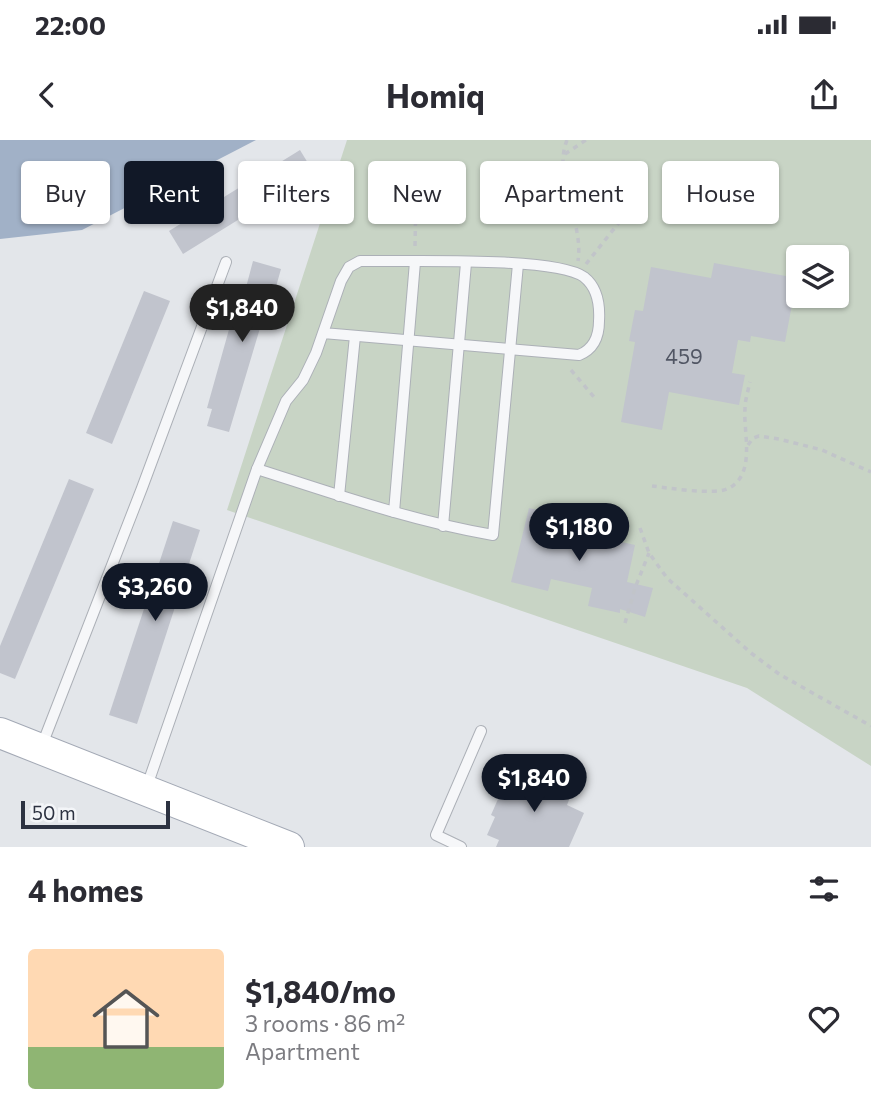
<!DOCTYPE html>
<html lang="en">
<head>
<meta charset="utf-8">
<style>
	:root { --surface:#fff; --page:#f2f2f3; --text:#2b2b33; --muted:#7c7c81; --line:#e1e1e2; --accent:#111827 }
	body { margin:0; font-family:Commissioner,sans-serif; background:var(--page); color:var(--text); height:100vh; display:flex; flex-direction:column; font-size:26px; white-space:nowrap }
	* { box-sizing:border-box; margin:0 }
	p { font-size:23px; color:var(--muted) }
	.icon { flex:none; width:38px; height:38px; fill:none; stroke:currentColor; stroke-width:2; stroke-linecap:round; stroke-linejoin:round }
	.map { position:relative; height:707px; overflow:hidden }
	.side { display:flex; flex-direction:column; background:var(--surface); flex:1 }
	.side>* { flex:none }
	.hud { position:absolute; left:21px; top:21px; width:830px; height:63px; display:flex; gap:14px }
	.tools { position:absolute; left:786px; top:105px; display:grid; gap:14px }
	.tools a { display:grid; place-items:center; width:63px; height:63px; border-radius:7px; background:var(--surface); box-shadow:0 2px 5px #0004; font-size:35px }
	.scale { position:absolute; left:21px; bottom:18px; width:149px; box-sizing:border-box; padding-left:7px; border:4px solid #2c3241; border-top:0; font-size:19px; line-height:24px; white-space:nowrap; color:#2c3241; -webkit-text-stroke:5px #f3f5f8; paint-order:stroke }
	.price { position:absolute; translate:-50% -60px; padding:0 16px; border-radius:24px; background:var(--accent); color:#fff; font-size:23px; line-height:46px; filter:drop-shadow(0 2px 4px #0008) }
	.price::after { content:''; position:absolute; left:50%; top:42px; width:21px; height:16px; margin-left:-10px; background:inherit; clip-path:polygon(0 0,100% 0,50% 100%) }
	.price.active { background:#222; color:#fff }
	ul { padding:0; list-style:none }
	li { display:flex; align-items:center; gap:21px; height:175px; padding:0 28px }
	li+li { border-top:2px solid var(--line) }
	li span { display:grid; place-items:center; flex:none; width:196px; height:140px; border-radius:7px; color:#555 }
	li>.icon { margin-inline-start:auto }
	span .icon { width:84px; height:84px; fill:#fffc; stroke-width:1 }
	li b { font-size:30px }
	h2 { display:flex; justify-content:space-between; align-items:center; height:84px; padding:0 28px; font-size:30px }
	.tag { padding:0 24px; border-radius:7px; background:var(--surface); box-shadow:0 2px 5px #0004; font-size:24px; line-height:63px }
	.tag.active { background:var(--accent); color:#fff }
	.status { display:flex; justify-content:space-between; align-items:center; height:49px; padding:0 35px; background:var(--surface); direction:ltr }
	.status svg { height:19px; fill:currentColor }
	header { display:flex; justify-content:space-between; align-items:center; height:91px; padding:0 28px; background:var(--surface); font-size:32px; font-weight:700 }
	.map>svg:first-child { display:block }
</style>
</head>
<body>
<div class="status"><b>22:00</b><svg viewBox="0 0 49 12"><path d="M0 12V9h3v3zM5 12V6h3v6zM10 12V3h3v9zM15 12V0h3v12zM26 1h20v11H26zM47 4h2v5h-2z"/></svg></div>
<header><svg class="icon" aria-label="back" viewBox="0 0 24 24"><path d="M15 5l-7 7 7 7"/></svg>Homiq<svg class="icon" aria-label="share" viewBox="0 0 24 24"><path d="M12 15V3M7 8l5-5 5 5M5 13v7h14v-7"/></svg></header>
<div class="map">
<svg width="871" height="707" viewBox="0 0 871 707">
	<rect width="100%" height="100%" fill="#e3e6ea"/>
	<!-- green -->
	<path fill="#c8d4c5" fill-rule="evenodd" d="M347,0H871V626L747,548L227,370ZM798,117H836V156H798Z"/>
	<!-- water -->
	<polygon fill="#a1b1c7" points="0,0 256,0 82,90 0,99"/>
	<!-- building -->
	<g fill="#c1c4cd">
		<polygon points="300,10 314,33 183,114 169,91"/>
		<polygon points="253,121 281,129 264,189 260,188 229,292 207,286 212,269 207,268 235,168 240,170"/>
		<polygon points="714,123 797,138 785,202 751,196 750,202 738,200 732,233 745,235 739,265 669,252 662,290 621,282 635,202 629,201 635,170 643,171 651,127 711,138"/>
		<polygon points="144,151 170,161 112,304 86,293"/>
		<polygon points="69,339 94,349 15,539 0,533 0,506"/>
		<polygon points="529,368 567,377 564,387 600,394 599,397 635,405 627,442 653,448 645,477 620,469 620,473 588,466 592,448 551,439 548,451 511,442"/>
		<polygon points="173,381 200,390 137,584 109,575"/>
		<polygon points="518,628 572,652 567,665 584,673 569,707 496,707 499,700 487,695 495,677 491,675 505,643 511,645"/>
	</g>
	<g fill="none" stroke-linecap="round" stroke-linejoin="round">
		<!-- lane casing -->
		<g stroke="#acb0b7" stroke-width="12">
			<g id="lane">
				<path d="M257,329C335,354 412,381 493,395L518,124"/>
				<polyline points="339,356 355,196"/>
				<polyline points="394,372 415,122"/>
				<polyline points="443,386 466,123"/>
				<polyline points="42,605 142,348 226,122"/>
				<path d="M147,646L257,329L286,261L303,240L316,213L341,141L349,127L360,121C403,122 555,116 584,137C598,148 600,165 599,181C599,196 594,209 579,215L323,193"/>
				<polyline points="461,707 436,695 481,591"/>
			</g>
		</g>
		<!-- primary casing -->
		<g stroke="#a3a9b5" stroke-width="32">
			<polyline id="primary" points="0,593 289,707"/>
		</g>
		<!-- path -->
		<g stroke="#c1c4c9" stroke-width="3.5" stroke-dasharray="5 5" stroke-linecap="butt">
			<path d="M567,0C552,38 584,81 578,121"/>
			<polyline points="565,14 586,0"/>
			<polyline points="415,106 416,56"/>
			<polyline points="586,124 629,70"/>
			<polyline points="571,230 594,257"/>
			<polyline points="748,305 753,298 759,296 779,299 822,310 871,332"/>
			<path d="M652,346C669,348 712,355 727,349C757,336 743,292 745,269C745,260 748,251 750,242"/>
			<polyline points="640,388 649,413 667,438 751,513 779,534 871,586"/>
			<polyline points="625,483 635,448 649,413"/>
		</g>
		<!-- lane -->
		<use href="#lane" stroke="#f6f7f9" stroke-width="10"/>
		<!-- primary -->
		<use href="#primary" stroke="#fff" stroke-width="30"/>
	</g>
	<g text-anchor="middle" stroke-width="6" stroke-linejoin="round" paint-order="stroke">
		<!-- number labels -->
		<g font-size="21" fill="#515664">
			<text x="684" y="224">459</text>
		</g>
	</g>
</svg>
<div class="tools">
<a><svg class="icon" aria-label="layers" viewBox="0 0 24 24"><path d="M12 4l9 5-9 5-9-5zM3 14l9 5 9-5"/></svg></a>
</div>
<div class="scale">50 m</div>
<b class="price active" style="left:242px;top:204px">$1,840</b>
<b class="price" style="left:579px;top:423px">$1,180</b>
<b class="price" style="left:155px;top:483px">$3,260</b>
<b class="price" style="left:534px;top:674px">$1,840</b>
<div class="hud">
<a class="tag">Buy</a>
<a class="tag active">Rent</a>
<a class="tag">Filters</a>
<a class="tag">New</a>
<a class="tag">Apartment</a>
<a class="tag">House</a>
</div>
</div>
<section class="side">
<h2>4 homes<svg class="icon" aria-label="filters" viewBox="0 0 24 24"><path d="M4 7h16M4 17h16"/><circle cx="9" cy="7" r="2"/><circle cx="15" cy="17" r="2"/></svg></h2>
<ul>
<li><span style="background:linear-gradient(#ffd9b3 70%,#8fb573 0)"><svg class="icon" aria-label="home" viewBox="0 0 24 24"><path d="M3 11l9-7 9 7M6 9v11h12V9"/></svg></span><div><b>$1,840/mo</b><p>3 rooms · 86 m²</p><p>Apartment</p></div><svg class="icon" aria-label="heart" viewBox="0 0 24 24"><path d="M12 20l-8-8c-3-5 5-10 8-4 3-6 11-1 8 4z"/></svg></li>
</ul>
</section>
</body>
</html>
